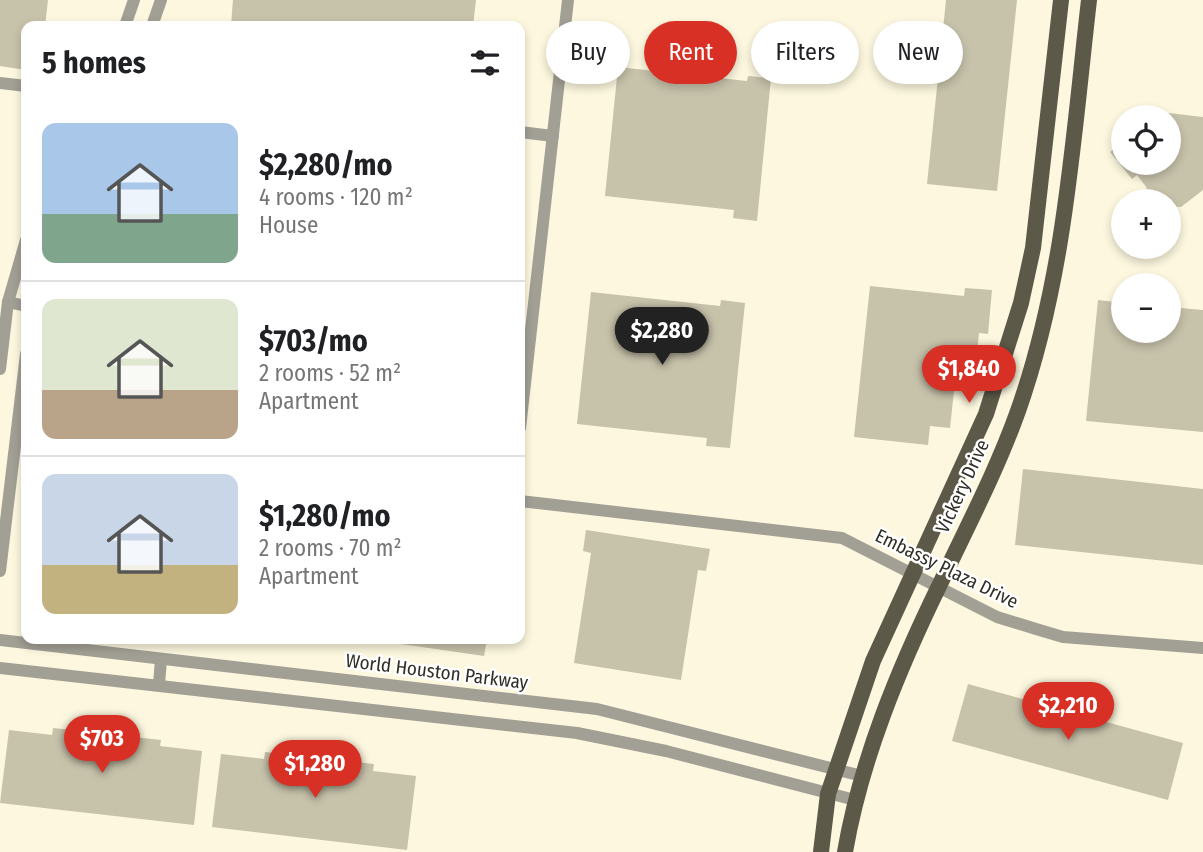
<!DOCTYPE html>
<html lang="en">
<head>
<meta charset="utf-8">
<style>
	:root { --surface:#fff; --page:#f6f6f6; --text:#202124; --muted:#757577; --line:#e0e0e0; --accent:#d93025 }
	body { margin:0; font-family:"Fira Sans Condensed",sans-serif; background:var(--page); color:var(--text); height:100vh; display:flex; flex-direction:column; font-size:26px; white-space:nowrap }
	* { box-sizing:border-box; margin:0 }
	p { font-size:23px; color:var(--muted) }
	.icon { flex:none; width:38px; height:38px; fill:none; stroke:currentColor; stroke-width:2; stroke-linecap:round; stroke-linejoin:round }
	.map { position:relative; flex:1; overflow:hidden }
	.panel { position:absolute; left:21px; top:21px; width:504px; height:623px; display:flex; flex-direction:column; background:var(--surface); border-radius:14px; box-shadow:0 4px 10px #0003 }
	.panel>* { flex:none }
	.banner { position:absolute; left:546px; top:21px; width:551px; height:63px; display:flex; gap:14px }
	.controls { position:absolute; left:1111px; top:105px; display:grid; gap:14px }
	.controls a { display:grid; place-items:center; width:70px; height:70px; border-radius:50%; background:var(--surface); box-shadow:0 4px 10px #0003; font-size:35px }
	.price { position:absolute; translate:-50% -60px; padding:0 16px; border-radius:24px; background:var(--accent); color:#fff; font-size:23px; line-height:46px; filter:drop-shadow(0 2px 4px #0008) }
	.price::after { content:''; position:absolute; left:50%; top:42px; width:21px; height:16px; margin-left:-10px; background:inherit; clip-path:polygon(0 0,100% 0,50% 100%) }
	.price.current { background:#222; color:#fff }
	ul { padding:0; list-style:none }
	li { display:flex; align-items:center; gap:21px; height:175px; padding:0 21px }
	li+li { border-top:2px solid var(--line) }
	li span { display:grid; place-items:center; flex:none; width:196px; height:140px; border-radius:14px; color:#555 }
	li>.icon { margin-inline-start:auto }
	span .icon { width:84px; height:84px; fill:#fffc; stroke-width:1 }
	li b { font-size:30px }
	h2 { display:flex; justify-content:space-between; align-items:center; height:84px; padding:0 21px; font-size:30px }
	.pill { padding:0 24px; border-radius:32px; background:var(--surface); box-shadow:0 4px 10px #0003; font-size:24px; line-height:63px }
	.pill.current { background:var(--accent); color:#fff }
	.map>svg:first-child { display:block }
</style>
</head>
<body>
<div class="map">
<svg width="1203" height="852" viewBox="0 0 1203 852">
	<rect width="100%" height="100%" fill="#fcf7de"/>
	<!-- building -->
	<g fill="#c7c2aa">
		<polygon points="0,0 48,0 45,26 26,26 26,70 0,66"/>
		<polygon points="233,0 476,0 473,26 240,26 231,25"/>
		<polygon points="946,0 1017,0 997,191 927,184"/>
		<polygon points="618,67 747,81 748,76 771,78 757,221 733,218 734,210 605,196"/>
		<polygon points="1169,113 1203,117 1203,190 1181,207 1169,206 1169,201 1166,201 1162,196 1156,201 1149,201 1142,192 1147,188 1137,175 1132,179 1110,152 1124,141 1124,163 1169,163"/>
		<polygon points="870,286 964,296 965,288 992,290 988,334 979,333 975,374 956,372 950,428 930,426 928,445 854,437"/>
		<polygon points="591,292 720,306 721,300 745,303 730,448 706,446 707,438 577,424"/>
		<polygon points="1098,300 1124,303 1124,331 1169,331 1169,307 1203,310 1203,432 1086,421"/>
		<polygon points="1023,469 1203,489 1203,565 1015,545"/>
		<polygon points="586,530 710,549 706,571 698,570 681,680 574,663 591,553 583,551"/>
		<polygon points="401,639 487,639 484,656 401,644"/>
		<polygon points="968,684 1183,743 1168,800 952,741"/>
		<polygon points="53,728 161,740 160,746 202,751 194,825 0,803 9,730 52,735"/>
		<polygon points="265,752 374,764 373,771 416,776 407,850 212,827 221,754 264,759"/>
	</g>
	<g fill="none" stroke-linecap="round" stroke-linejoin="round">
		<!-- minor -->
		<g stroke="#a2a095" stroke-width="12">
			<polyline points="125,26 134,0"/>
			<polyline points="152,26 161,0"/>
			<polyline points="0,83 26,86"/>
			<polyline points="520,132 553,136"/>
			<polyline points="8,302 26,306"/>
			<polyline points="0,369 8,302 26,240"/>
			<polyline points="520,428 568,0"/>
			<polyline points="520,501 842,538 997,617 1036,629 1063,637 1203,648"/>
			<polyline points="0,571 26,354"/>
			<polyline points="0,640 597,709 862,776"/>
			<polyline points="0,668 577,733 666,751 855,800"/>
			<polyline points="159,685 161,659"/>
		</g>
		<!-- major -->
		<g stroke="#5d5948" stroke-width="16">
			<polyline points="821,852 828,794 873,661 986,414 1021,303 1033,248 1061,0"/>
			<path d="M845,852C861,759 899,668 940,584C967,527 997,470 1018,411C1065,278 1073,138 1089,0"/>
		</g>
	</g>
	<g text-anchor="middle" stroke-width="5" stroke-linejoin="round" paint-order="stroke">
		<!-- street labels -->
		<g font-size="19" fill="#302e25" stroke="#fff">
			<text transform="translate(962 486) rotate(-65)" y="7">Vickery Drive</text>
			<text transform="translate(947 568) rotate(26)" y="7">Embassy Plaza Drive</text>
			<text transform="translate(437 671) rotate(7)" y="7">World Houston Parkway</text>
		</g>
	</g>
</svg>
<div class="controls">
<a><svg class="icon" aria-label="locate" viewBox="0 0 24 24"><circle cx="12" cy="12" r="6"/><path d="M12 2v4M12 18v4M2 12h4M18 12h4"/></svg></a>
<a>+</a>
<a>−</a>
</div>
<b class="price current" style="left:662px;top:367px">$2,280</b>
<b class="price" style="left:969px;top:405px">$1,840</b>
<b class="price" style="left:1068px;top:742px">$2,210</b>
<b class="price" style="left:102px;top:775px">$703</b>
<b class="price" style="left:315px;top:800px">$1,280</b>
<div class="banner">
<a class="pill">Buy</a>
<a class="pill current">Rent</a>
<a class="pill">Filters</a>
<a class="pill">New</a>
</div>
<section class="panel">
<h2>5 homes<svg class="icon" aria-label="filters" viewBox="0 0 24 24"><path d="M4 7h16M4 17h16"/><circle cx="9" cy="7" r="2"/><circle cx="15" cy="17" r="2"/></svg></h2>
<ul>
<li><span style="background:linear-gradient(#a9c7e8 65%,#7fa58c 0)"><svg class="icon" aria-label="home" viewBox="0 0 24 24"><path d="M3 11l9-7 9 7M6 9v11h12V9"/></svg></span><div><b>$2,280/mo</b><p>4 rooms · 120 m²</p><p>House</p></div></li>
<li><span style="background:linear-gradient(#dfe7d0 65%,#b9a48a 0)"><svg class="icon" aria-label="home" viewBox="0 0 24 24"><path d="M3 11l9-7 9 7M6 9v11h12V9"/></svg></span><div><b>$703/mo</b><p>2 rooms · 52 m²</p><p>Apartment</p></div></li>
<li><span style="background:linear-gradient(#c9d6e8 65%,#c2b280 0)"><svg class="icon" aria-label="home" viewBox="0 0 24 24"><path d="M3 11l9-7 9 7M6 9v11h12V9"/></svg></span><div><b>$1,280/mo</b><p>2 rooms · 70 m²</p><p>Apartment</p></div></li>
</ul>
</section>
</div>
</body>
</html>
